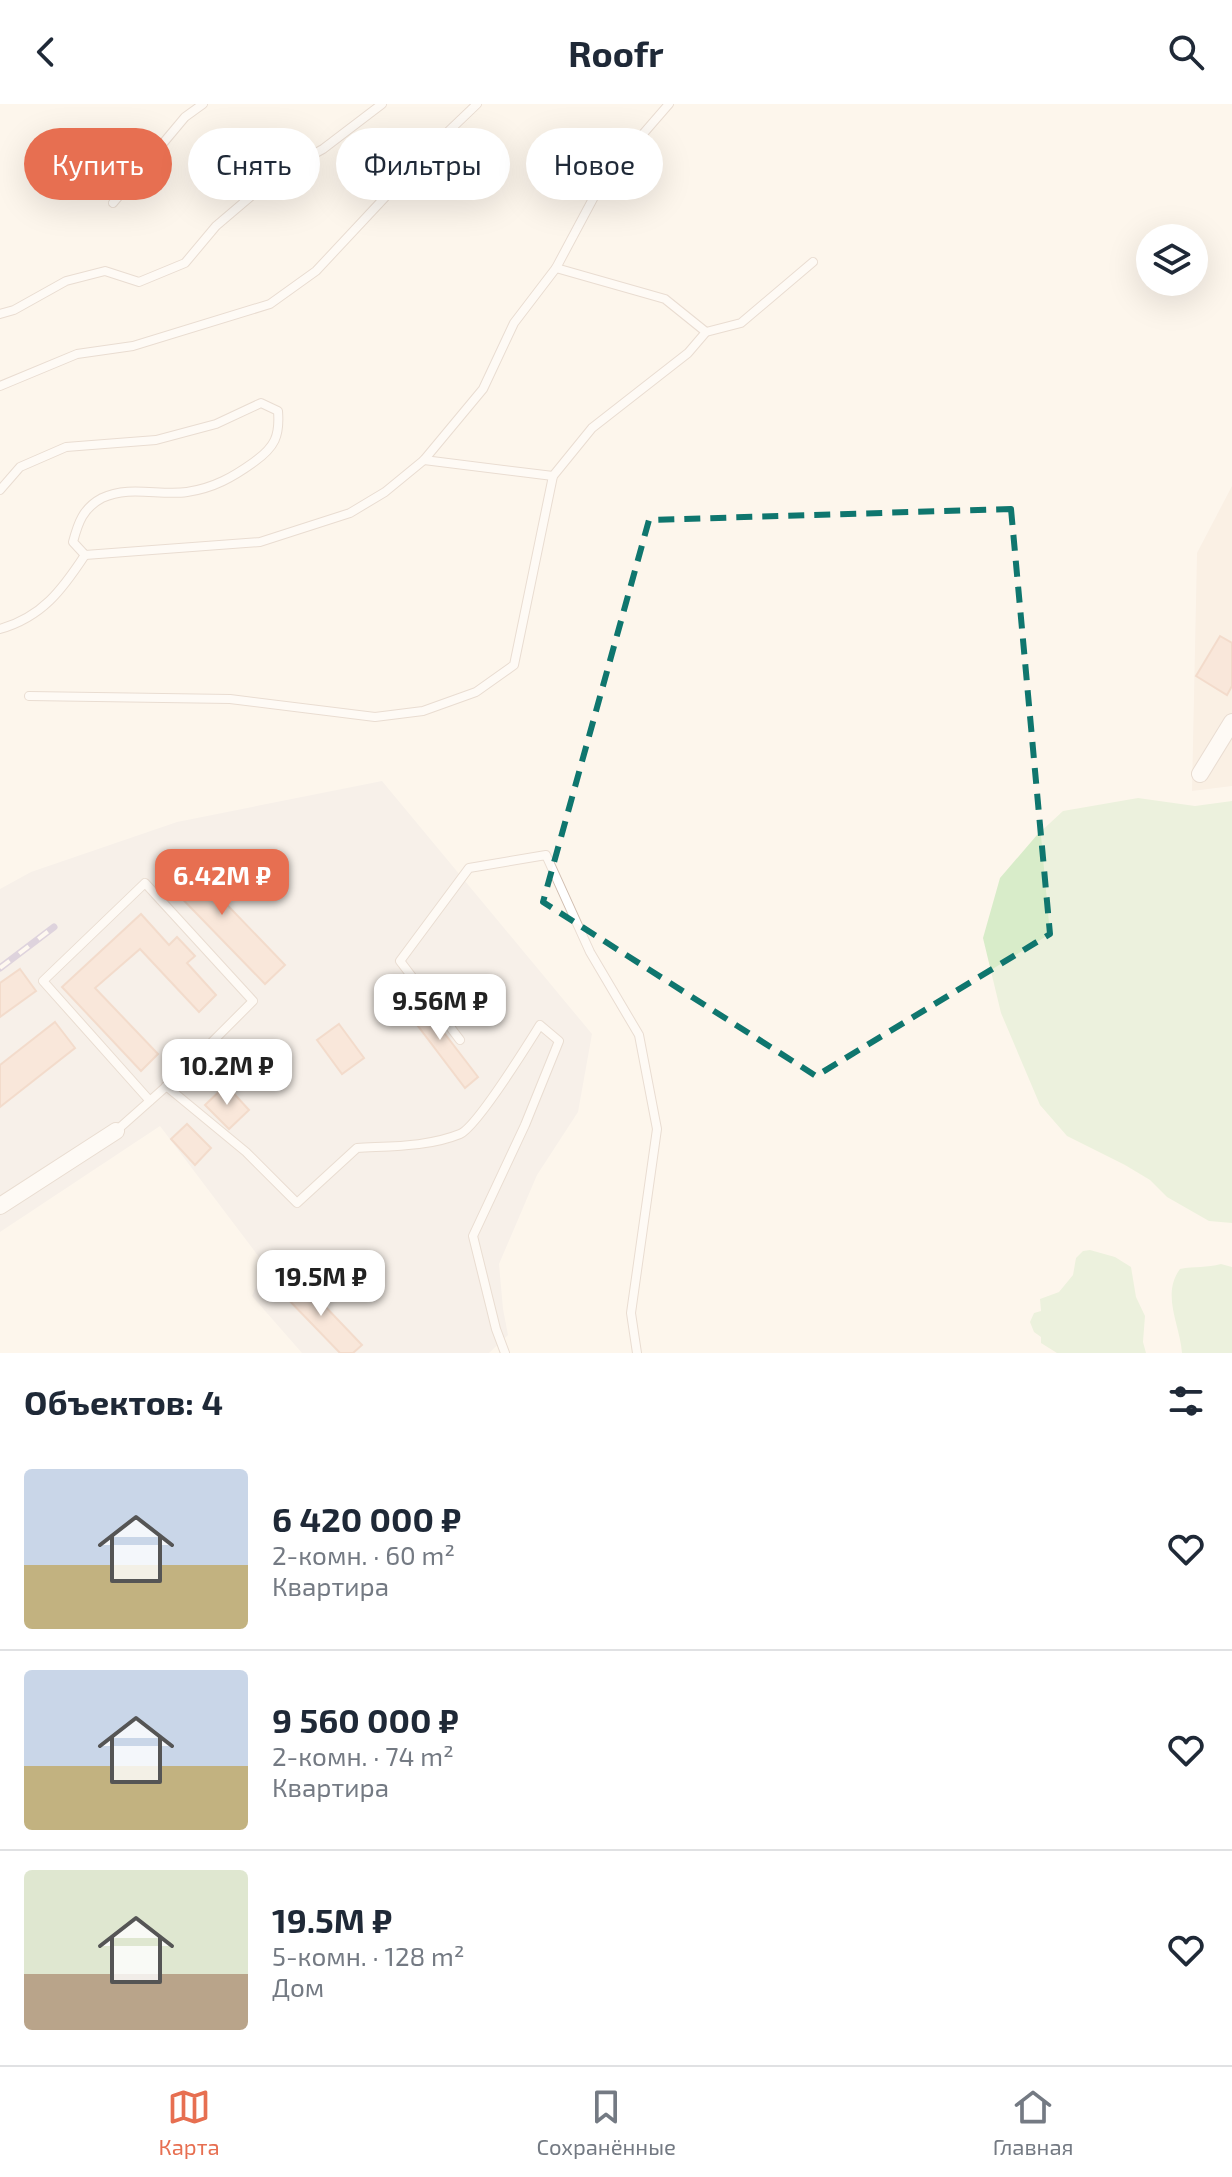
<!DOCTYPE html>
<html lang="ru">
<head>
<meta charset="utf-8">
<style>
	:root { --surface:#fff; --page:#f6f6f7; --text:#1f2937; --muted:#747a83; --line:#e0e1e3; --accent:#e76f51 }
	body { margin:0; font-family:"Exo 2",sans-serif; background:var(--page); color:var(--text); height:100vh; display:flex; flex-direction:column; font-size:30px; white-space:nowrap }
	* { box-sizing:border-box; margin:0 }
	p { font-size:26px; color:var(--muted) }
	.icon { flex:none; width:44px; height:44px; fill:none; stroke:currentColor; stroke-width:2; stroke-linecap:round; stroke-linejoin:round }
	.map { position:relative; height:1249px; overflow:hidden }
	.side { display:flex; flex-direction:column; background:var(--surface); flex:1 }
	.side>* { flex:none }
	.hud { position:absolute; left:24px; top:24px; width:800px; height:72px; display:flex; gap:16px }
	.controls { position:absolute; left:1136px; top:120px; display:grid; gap:16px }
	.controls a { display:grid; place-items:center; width:72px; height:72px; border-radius:50%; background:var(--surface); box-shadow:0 8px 32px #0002; font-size:40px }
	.price { position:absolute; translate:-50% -68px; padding:0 18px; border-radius:16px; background:#fff; color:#222; font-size:26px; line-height:52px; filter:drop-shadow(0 2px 4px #0008) }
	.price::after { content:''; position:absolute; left:50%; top:48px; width:24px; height:18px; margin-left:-12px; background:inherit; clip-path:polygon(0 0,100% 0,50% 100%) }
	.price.on { background:var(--accent); color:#fff }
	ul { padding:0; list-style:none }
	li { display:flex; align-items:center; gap:24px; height:200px; padding:0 24px }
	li+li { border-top:2px solid var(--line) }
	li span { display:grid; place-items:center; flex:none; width:224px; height:160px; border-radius:8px; color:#555 }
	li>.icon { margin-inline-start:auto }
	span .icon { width:96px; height:96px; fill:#fffc; stroke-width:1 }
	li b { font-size:34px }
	h2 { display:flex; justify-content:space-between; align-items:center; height:96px; padding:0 24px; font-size:34px }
	.pill { padding:0 28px; border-radius:36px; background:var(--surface); box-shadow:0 8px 32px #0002; font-size:28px; line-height:72px }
	.pill.on { background:var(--accent); color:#fff }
	header { display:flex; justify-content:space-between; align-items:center; height:104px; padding:0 24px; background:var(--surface); font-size:36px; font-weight:700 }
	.tabs { display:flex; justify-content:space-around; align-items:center; height:112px; border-top:2px solid var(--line); background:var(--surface); font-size:22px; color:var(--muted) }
	.tabs a { display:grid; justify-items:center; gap:4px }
	.tabs .on { color:var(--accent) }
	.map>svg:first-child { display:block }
</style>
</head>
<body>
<header><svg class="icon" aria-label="back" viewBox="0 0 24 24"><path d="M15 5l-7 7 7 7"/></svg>Roofr<svg class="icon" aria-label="search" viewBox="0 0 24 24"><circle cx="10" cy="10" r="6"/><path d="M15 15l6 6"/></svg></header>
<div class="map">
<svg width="1232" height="1249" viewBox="0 0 1232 1249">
	<rect width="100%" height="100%" fill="#fdf6ec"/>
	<!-- residential -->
	<polygon fill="#f5e8da" points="1232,382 1232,682 1192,687 1197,449"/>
	<!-- industrial -->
	<polygon fill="#efe9e4" points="382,677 592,930 578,1008 537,1071 499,1160 503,1205 508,1231 489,1249 302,1249 252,1192 265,1161 160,1022 0,1128 0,785 31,768 177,718"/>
	<!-- green -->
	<g fill="#d8ecc9">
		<polygon points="1138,694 1195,702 1232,697 1232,1119 1209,1117 1167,1093 1150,1076 1125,1061 1067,1032 1040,1001 1001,909 983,834 1000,774 1037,731 1063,707"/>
		<polygon points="1090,1146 1115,1153 1131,1163 1136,1193 1145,1212 1143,1238 1146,1249 1057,1249 1041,1239 1041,1233 1034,1228 1030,1218 1034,1209 1041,1207 1040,1195 1059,1188 1073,1171 1076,1154 1083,1147"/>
		<path d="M1221,1160L1232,1163V1249H1182C1180,1220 1161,1191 1180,1165C1194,1162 1207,1164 1221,1160Z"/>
	</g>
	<!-- building -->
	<g fill="#f3d5c3" stroke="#e6bba3" stroke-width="2">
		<polygon points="1220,532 1232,539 1232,582 1227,591 1196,572"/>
		<polygon points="191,748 216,775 209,782 285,861 265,880 163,775"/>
		<polygon points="141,810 169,841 177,833 195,852 187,859 216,891 199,908 140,845 95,884 158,950 141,967 62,883"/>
		<polygon points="20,865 36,887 0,913 0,879"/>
		<polygon points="415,891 478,973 465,984 402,901"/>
		<polygon points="55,918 75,944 0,1003 0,961"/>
		<polygon points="339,920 364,954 342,970 317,936"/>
		<polygon points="226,981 249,1006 229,1025 205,1001"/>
		<polygon points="187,1020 211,1044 195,1061 171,1035"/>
		<polygon points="298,1174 362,1241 353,1249 340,1249 282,1189"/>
	</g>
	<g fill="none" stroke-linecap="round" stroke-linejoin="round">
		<!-- lane casing -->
		<g stroke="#d1beb0" stroke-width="10">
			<g id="lane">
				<polyline points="113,99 185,13 203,0"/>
				<polyline points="556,164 665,195 706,228"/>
				<polyline points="0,210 14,206 66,177 105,167 139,178 185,159 216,122 276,71 323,45 382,0"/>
				<polyline points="0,282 77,250 133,242 270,200 316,167 432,43 477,0"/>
				<polyline points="424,356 553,372"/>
				<path d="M0,386L20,363L66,343L156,336L216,320L261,299L278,307C280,332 275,343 254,358C233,373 214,384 187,388C160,392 129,381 102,394C83,404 78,419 73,438L85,451L260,438L350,409L385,388L424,356L483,285L514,219L556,164L603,76L669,0"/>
				<path d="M0,525C42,513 62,486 85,451"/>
				<polyline points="29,592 230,595 375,613 423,607 476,588 514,561 553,372 592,324 688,249 706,228 741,219 813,158"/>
				<polyline points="460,936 400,857 469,764 546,751 590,848 639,931 657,1025 631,1209 637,1249"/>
				<path d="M166,982L246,1048L297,1099L357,1044C391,1042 428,1043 460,1030C477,1023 528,940 540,921L559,937L525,1021L473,1132L496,1225L505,1249"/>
				<polyline points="116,1027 178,972 253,897 145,779 43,877 150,997"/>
			</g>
		</g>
		<!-- street casing -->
		<g stroke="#d1beb0" stroke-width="18">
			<g id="street">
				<polyline points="1200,670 1232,618"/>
				<polyline points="0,1102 116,1027"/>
			</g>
		</g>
		<!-- lane -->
		<use href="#lane" stroke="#fff" stroke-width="8"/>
		<!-- street -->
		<use href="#street" stroke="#fff" stroke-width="16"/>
		<!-- rail casing -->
		<g stroke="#b9a8c9" stroke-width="7">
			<polyline id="rail" points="0,864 54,823"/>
		</g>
		<!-- rail -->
		<use href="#rail" stroke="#fffaf3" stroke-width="4" stroke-dasharray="12" stroke-linecap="butt"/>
	</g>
	<!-- marked area -->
	<path d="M0 0H1232V1249H0ZM1011,405L1050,830L816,972L543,798L649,416Z" fill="#fdf6ec" fill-opacity=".55" fill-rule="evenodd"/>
	<path fill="none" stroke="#0f766e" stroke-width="6" stroke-dasharray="16 10" stroke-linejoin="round" d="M1011,405L1050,830L816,972L543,798L649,416Z"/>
</svg>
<div class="controls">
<a><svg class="icon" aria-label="layers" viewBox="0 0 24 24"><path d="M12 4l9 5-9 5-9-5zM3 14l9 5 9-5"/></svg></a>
</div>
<b class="price on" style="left:222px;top:813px">6.42M ₽</b>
<b class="price" style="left:440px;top:938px">9.56M ₽</b>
<b class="price" style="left:227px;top:1003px">10.2M ₽</b>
<b class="price" style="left:321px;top:1214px">19.5M ₽</b>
<div class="hud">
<a class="pill on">Купить</a>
<a class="pill">Снять</a>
<a class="pill">Фильтры</a>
<a class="pill">Новое</a>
</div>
</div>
<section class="side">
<h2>Объектов: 4<svg class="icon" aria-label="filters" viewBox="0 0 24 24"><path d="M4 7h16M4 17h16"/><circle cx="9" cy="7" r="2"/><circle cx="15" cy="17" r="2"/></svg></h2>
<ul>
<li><span style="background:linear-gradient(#c9d6e8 60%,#c2b280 0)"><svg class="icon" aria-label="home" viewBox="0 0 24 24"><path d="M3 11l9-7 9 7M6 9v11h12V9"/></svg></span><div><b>6 420 000 ₽</b><p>2-комн. · 60 m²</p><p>Квартира</p></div><svg class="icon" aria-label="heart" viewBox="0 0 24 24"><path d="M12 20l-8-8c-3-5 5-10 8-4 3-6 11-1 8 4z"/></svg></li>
<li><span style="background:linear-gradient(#c9d6e8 60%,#c2b280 0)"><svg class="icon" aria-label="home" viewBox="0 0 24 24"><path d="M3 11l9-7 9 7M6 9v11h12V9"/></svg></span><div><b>9 560 000 ₽</b><p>2-комн. · 74 m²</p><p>Квартира</p></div><svg class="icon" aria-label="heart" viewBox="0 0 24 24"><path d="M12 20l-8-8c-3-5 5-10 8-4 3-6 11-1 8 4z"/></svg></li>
<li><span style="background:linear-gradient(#dfe7d0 65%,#b9a48a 0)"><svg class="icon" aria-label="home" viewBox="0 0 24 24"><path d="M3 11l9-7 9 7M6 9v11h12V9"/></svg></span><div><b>19.5M ₽</b><p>5-комн. · 128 m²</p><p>Дом</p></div><svg class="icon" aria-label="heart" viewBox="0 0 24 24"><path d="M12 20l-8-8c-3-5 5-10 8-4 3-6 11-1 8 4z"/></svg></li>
</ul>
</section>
<nav class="tabs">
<a class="on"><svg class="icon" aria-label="map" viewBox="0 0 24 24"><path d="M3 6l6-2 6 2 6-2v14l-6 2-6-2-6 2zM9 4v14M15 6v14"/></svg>Карта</a>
<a><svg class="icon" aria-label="saved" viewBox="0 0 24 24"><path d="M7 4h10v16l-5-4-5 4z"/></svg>Сохранённые</a>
<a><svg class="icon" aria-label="home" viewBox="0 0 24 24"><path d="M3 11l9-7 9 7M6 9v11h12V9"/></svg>Главная</a>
</nav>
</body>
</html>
